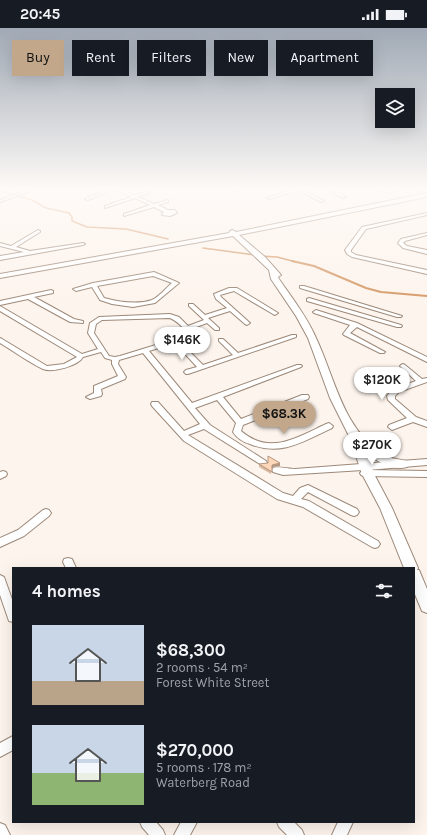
<!DOCTYPE html>
<html lang="en">
<head>
<meta charset="utf-8">
<style>
	:root { --surface:#171b24; --page:#20242c; --text:#f1f3f6; --muted:#9ea1a6; --accent:#c2a78b }
	body { margin:0; font-family:Karla,sans-serif; background:var(--page); color:var(--text); height:100vh; display:flex; flex-direction:column; font-size:15px; white-space:nowrap }
	* { box-sizing:border-box; margin:0 }
	p { font-size:13px; color:var(--muted) }
	.icon { flex:none; width:22px; height:22px; fill:none; stroke:currentColor; stroke-width:2; stroke-linecap:round; stroke-linejoin:round }
	.map { position:relative; flex:1; overflow:hidden }
	.sheet { position:absolute; left:12px; top:539px; width:403px; height:256px; display:flex; flex-direction:column; background:var(--surface); border-radius:0px; box-shadow:0 4px 16px #0002 }
	.sheet>* { flex:none }
	.hud { position:absolute; left:12px; top:12px; width:403px; height:36px; display:flex; gap:8px }
	.buttons { position:absolute; left:375px; top:60px; display:grid; gap:8px }
	.buttons a { display:grid; place-items:center; width:40px; height:40px; border-radius:0px; background:var(--surface); box-shadow:0 4px 16px #0002; font-size:20px }
	.price { position:absolute; translate:-50% -34px; padding:0 9px; border-radius:14px; background:#fff; color:#222; font-size:13px; line-height:26px; filter:drop-shadow(0 1px 2px #0008) }
	.price::after { content:''; position:absolute; left:50%; top:24px; width:12px; height:9px; margin-left:-6px; background:inherit; clip-path:polygon(0 0,100% 0,50% 100%) }
	.price.on { background:var(--accent); color:#111 }
	ul { padding:0; list-style:none }
	li { display:flex; align-items:center; gap:12px; height:100px; padding:0 20px }
	li span { display:grid; place-items:center; flex:none; width:112px; height:80px; border-radius:0px; color:#555 }
	li>.icon { margin-inline-start:auto }
	span .icon { width:48px; height:48px; fill:#fffc; stroke-width:1 }
	li b { font-size:17px }
	h2 { display:flex; justify-content:space-between; align-items:center; height:48px; padding:0 20px; font-size:17px }
	.pill { padding:0 14px; border-radius:0px; background:var(--surface); box-shadow:0 4px 16px #0002; font-size:14px; line-height:36px }
	.pill.on { background:var(--accent); color:#111 }
	.status { display:flex; justify-content:space-between; align-items:center; height:28px; padding:0 20px; background:var(--surface); direction:ltr }
	.status svg { height:11px; fill:currentColor }
	.map>svg:first-child { display:block }
</style>
</head>
<body>
<div class="status"><b>20:45</b><svg viewBox="0 0 49 12"><path d="M0 12V9h3v3zM5 12V6h3v6zM10 12V3h3v9zM15 12V0h3v12zM26 1h20v11H26zM47 4h2v5h-2z"/></svg></div>
<div class="map">
<svg width="427" height="807" viewBox="0 0 427 807">
	<rect width="100%" height="100%" fill="#fdf4ed"/>
	<g fill="none" stroke-linecap="round" stroke-linejoin="round">
		<!-- stream-far1 -->
		<g stroke="#d59968" stroke-width="1.5">
			<polyline points="0,163 32,172 46,180 69,185 72,189 72,193 87,199 126,201 168,211"/>
			<polyline points="203,220 255,227"/>
			<polyline points="260,228 277,229 296,234"/>
		</g>
		<!-- stream -->
		<polyline stroke="#d59968" stroke-width="2" points="292,233 314,238 366,260 381,264 427,268"/>
		<!-- street casing -->
		<g stroke="#9d8979" stroke-width="2">
			<g id="street">
				<polygon points="31,161 36,161 0,174 0,172"/>
				<polygon points="108,161 113,161 88,172 85,171"/>
				<polygon points="115,161 119,161 135,167 150,163 150,165 138,169 154,176 168,172 168,174 158,177 168,182 175,182 177,185 170,188 162,187 162,186 164,184 154,179 124,188 124,186 150,177 135,170 105,180 105,178 131,169"/>
				<polygon points="237,161 242,161 235,164 233,163"/>
				<polygon points="293,161 301,161 324,173 321,174 298,162 270,171 267,170"/>
				<polygon points="326,161 330,161 346,169 343,170"/>
				<path d="M373,161C378,160 384,163 389,162C393,162 395,161 399,161L389,165Z"/>
				<polygon points="409,161 415,161 422,163 420,164"/>
				<polygon points="427,185 427,187 366,201 351,222 351,224 356,227 427,242 427,246 352,229 347,226 345,222 362,199"/>
				<polygon points="38,202 40,203 40,204 16,219 30,223 83,215 85,216 83,217 0,232 0,228 24,224 0,218 0,215 11,218"/>
				<polygon points="427,205 427,207 405,213 403,215 407,218 427,222 427,226 403,220 398,215 401,211"/>
				<path d="M154,244L179,255L155,275L133,279L112,276L100,272L92,259L76,263L73,261L93,255ZM153,248L172,255C166,260 159,269 152,272C137,277 119,274 104,270L97,258Z"/>
				<polygon points="300,258 304,258 402,288 401,289 397,289 300,260"/>
				<path d="M229,260H237L278,285L275,287L273,286L234,263L220,267L221,269L250,295L247,297L245,296L230,283L208,290L219,300V302H215L207,295L191,301L193,305L190,310L180,314L203,337L233,327L219,313V311H223L238,325L292,307H296V309L188,346H186L184,344L186,342L197,339L175,315L149,323L192,375L297,337H301L302,338L301,339L223,369L241,391L302,367H308L309,369L308,371L243,397L241,403C270,428 298,409 326,396L329,395L333,398L332,400C304,413 281,429 250,416C243,414 237,410 233,404L236,395L217,372L195,380L210,397L266,433L267,435L266,437L263,438L204,401L188,407L283,465L293,468L300,460L308,457L357,481L359,484L357,487L354,488L351,487L308,464L301,471L309,473L378,513L380,516L378,519L375,520L372,519L303,479L277,471L184,413L152,378L151,376L152,374H158L184,403L200,396L143,325L119,332L118,336L126,349L125,351L101,361L102,366L101,368L90,371L86,369L94,365V358L118,348L112,336V332L105,330L101,324L83,329C78,338 52,345 43,341C28,334 14,323 0,315V310L2,311L47,338L64,336L77,329L0,283V278L82,326L98,321L88,305L90,295L99,289L170,286L179,289L188,298L204,292L189,278V276H193L205,287L227,280L216,271L214,266ZM170,290C177,293 182,298 187,305L185,308L120,328L115,329L109,328L94,305L96,296L102,292Z"/>
				<polygon points="51,262 53,263 53,265 34,269 74,291 83,293 83,295 70,294 28,271 0,277 0,273"/>
				<polygon points="309,270 401,297 402,298 401,299 397,299 307,273 307,271"/>
				<polygon points="316,282 357,295 427,329 427,334 357,299 350,305 385,324 384,325 380,325 344,307 343,306 350,297 314,285 313,284"/>
				<polygon points="403,336 405,337 422,351 427,350 427,354 399,364 395,368 395,371 416,389 427,393 427,399 413,394 392,402 388,399 389,397 407,390 388,372 387,368 391,363 371,345 373,343 377,343 396,360 416,353 401,339 400,338 401,337"/>
				<path d="M427,431V437L367,442L427,443V449L364,448L361,447L360,445L363,442L283,447L273,444L272,442L273,440C277,438 289,441 295,441Z"/>
				<polygon points="3,443 6,444 7,446 6,448 0,451 0,444"/>
				<polygon points="46,481 49,482 51,485 49,488 24,508 0,519 0,510 18,502 43,482"/>
				<polygon points="68,530 72,531 76,540 66,540 63,534 64,531"/>
				<polygon points="0,547 4,549 13,574 13,594 9,593 0,567"/>
				<polygon points="13,708 13,722 0,729 0,715"/>
				<polygon points="140,794 156,794 163,802 165,807 149,807 142,799"/>
				<polygon points="181,794 197,794 190,807 174,807"/>
				<polygon points="277,794 294,794 302,802 304,807 287,807 279,799"/>
				<polygon points="338,794 353,794 347,807 332,807"/>
				<polygon points="0,795 5,797 10,807 0,807"/>
			</g>
		</g>
		<!-- secondary casing -->
		<g stroke="#9d8979" stroke-width="2">
			<path id="secondary" d="M427,165V169L239,207L265,229L281,247L278,249L279,251C292,270 307,289 316,310C335,350 343,402 384,427C390,431 400,431 407,433L409,436L407,439C394,443 377,434 367,425L374,446L392,480L418,540L417,542H419L427,561V585L422,583L414,564V540H404L380,480L362,446L350,410L330,370L308,310L296,288L271,251L269,242L233,208L0,250V246L229,205L230,203L232,202L236,204Z"/>
		</g>
		<!-- street -->
		<use href="#street" fill="#fff" fill-rule="evenodd"/>
		<!-- secondary -->
		<use href="#secondary" fill="#fff" fill-rule="evenodd"/>
	</g>
	<!-- wall -->
	<polygon fill="#dab99f" points="259,436 280,438 272,439 271,446 259,439"/>
	<!-- shaded-wall -->
	<polygon fill="#b29682" points="280,435 280,438 272,439 272,437"/>
	<!-- building -->
	<polygon fill="#fed7b9" stroke="#b29682" points="268,428 280,435 272,437 272,444 259,436 268,435"/>
	<!-- sky -->
	<linearGradient id="sky" x2="0" y2="1"><stop stop-color="#a0a9b5"/><stop offset="0.59" stop-color="#fefaf7"/><stop offset="1" stop-color="#fefaf7" stop-opacity="0"/></linearGradient>
	<rect width="427" height="274" fill="url(#sky)"/>
</svg>
<div class="buttons">
<a><svg class="icon" aria-label="layers" viewBox="0 0 24 24"><path d="M12 4l9 5-9 5-9-5zM3 14l9 5 9-5"/></svg></a>
</div>
<b class="price" style="left:182px;top:333px">$146K</b>
<b class="price" style="left:382px;top:373px">$120K</b>
<b class="price on" style="left:284px;top:407px">$68.3K</b>
<b class="price" style="left:372px;top:438px">$270K</b>
<div class="hud">
<a class="pill on">Buy</a>
<a class="pill">Rent</a>
<a class="pill">Filters</a>
<a class="pill">New</a>
<a class="pill">Apartment</a>
</div>
<section class="sheet">
<h2>4 homes<svg class="icon" aria-label="filters" viewBox="0 0 24 24"><path d="M4 7h16M4 17h16"/><circle cx="9" cy="7" r="2"/><circle cx="15" cy="17" r="2"/></svg></h2>
<ul>
<li><span style="background:linear-gradient(#c9d6e8 70%,#b9a48a 0)"><svg class="icon" aria-label="home" viewBox="0 0 24 24"><path d="M3 11l9-7 9 7M6 9v11h12V9"/></svg></span><div><b>$68,300</b><p>2 rooms · 54 m²</p><p>Forest White Street</p></div></li>
<li><span style="background:linear-gradient(#c9d6e8 60%,#8fb573 0)"><svg class="icon" aria-label="home" viewBox="0 0 24 24"><path d="M3 11l9-7 9 7M6 9v11h12V9"/></svg></span><div><b>$270,000</b><p>5 rooms · 178 m²</p><p>Waterberg Road</p></div></li>
</ul>
</section>
</div>
</body>
</html>
